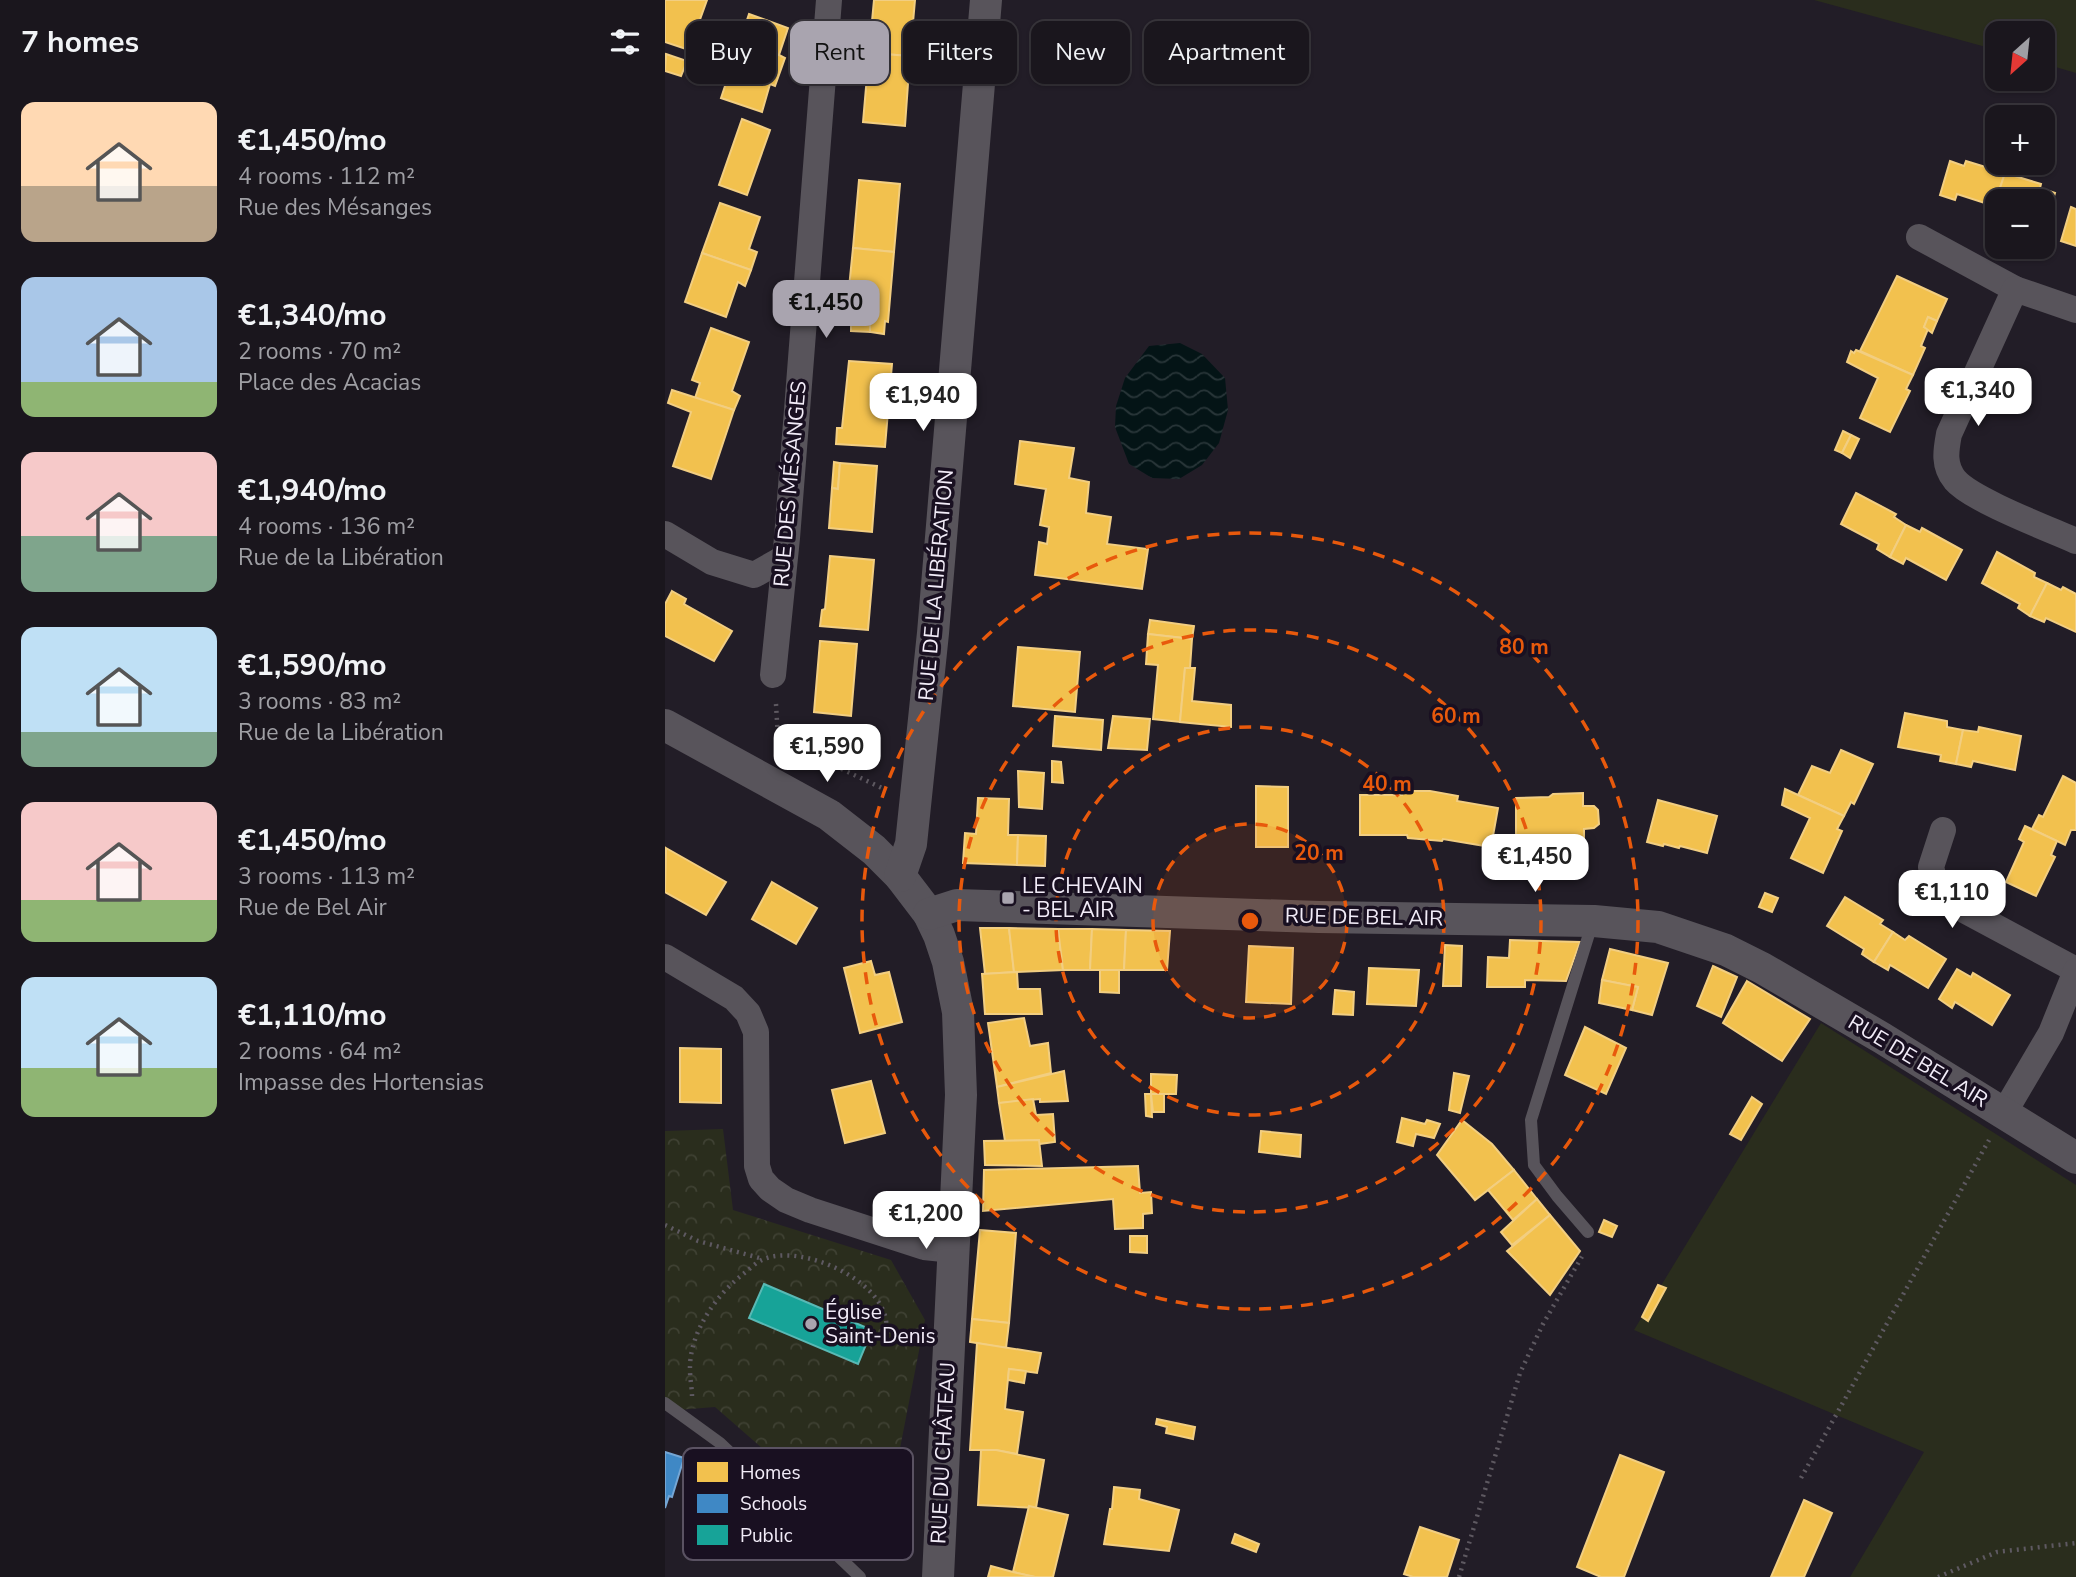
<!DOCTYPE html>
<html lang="en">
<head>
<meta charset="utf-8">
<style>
	:root { --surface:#1a161d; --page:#231f26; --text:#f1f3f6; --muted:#9f9fa4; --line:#38353b; --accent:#a9a4af }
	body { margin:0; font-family:"Nunito Sans",sans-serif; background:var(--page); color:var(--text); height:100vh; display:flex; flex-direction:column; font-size:26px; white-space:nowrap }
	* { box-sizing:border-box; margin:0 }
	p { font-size:23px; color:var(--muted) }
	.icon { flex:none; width:38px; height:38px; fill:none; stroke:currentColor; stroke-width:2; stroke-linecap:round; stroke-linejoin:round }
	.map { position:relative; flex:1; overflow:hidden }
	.details { display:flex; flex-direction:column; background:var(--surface); width:665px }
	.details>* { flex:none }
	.guide { position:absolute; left:21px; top:21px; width:665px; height:63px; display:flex; gap:14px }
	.needle { width:46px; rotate:207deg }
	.tools { position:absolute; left:1320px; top:21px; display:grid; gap:14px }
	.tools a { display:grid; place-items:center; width:70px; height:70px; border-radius:14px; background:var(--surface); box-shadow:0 2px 5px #0004,0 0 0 2px var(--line); font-size:35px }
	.price { position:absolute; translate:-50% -60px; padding:0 16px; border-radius:14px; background:#fff; color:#222; font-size:23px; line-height:46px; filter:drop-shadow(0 2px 4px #0008) }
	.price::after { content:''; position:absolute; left:50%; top:42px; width:21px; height:16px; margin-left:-10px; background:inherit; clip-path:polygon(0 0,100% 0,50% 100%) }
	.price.active { background:var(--accent); color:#111 }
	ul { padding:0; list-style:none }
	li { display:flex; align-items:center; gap:21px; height:175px; padding:0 21px }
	li span { display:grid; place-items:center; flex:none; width:196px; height:140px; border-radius:14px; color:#555 }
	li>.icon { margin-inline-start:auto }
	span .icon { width:84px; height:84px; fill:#fffc; stroke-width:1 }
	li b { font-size:30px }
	h2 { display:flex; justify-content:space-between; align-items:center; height:84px; padding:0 21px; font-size:30px }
	.tag { padding:0 24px; border-radius:14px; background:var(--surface); box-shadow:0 2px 5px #0004,0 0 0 2px var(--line); font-size:24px; line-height:63px }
	.tag.active { background:var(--accent); color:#111 }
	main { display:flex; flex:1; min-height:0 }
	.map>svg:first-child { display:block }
</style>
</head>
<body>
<main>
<section class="details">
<h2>7 homes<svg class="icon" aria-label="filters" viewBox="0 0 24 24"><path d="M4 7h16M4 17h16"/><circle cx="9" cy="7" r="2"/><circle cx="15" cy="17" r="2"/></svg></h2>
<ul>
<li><span style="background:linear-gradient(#ffd9b3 60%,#b9a48a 0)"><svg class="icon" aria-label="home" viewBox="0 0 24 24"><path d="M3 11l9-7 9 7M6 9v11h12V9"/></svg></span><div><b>€1,450/mo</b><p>4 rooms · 112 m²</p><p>Rue des Mésanges</p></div></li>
<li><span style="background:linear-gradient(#a9c7e8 75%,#8fb573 0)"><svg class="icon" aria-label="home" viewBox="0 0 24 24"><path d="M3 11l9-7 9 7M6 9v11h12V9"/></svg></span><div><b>€1,340/mo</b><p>2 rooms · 70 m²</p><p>Place des Acacias</p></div></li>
<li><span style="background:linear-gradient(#f6c9c9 60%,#7fa58c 0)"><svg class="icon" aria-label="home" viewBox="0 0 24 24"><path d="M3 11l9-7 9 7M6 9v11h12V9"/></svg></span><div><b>€1,940/mo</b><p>4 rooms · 136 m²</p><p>Rue de la Libération</p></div></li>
<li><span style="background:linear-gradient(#bfe0f5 75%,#7fa58c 0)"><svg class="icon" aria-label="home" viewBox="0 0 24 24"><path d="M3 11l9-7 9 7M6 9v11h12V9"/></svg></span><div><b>€1,590/mo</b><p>3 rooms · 83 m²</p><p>Rue de la Libération</p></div></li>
<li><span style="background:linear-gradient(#f6c9c9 70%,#8fb573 0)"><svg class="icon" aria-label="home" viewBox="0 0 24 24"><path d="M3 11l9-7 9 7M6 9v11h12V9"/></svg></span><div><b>€1,450/mo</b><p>3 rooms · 113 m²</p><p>Rue de Bel Air</p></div></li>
<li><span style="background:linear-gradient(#bfe0f5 65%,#8fb573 0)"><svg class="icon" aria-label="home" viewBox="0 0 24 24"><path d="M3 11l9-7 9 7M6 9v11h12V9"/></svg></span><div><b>€1,110/mo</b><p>2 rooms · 64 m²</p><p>Impasse des Hortensias</p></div></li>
</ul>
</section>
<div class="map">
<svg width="1411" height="1577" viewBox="0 0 1411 1577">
	<defs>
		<pattern id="park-crowns" width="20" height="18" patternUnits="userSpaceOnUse" patternTransform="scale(1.75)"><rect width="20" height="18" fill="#2a2d1d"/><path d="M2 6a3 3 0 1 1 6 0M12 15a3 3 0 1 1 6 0" fill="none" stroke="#3f4133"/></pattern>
		<pattern id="water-waves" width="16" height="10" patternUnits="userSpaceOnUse" patternTransform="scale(1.75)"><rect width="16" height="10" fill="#041416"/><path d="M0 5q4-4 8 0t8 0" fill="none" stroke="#293639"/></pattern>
	</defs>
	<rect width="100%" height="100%" fill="#221d27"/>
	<!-- green -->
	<g fill="#2a2d1d">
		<polygon points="1149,0 1411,0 1411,73 1377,63 1377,33 1332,33 1332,50"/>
		<polygon points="1156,1023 1411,1185 1411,1577 1185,1577 1259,1452 969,1330"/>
	</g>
	<!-- park -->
	<polygon fill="url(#park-crowns)" points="58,1129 68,1210 226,1260 260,1320 215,1551 50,1407 0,1411 0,1131"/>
	<!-- water -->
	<polygon fill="url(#water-waves)" points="515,343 537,354 560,378 563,410 554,443 537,465 514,479 487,478 464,464 450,427 451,406 460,378 484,346"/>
	<!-- homes -->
	<g fill="#f2c14e" stroke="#f2ce81" stroke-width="2">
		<polygon points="0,0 42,0 24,50 0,42"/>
		<polygon points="209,0 250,0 245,56 204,53"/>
		<polygon points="84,14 123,28 114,55 120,58 110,86 105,84 97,112 56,98"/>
		<polygon points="204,53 245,56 240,126 198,122"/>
		<polygon points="1,54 22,61 16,76 0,71"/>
		<polygon points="77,119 105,130 82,195 54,185"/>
		<polygon points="1285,161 1299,166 1301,161 1340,173 1329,206 1292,194 1290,200 1275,195"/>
		<polygon points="1340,173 1376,184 1375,188 1390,193 1380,227 1377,226 1377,201 1332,201 1332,207 1329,206"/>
		<polygon points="194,180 235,184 229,252 188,248"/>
		<polygon points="55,203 95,217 84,249 92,252 86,270 37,253"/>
		<polygon points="1406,207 1411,209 1411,246 1396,241"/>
		<polygon points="188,248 229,252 223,322 220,321 219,334 205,332 205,321 181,318"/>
		<polygon points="37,253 86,270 80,286 73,282 61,317 20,302"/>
		<polygon points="1232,276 1282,299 1272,321 1263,317 1259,327 1263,329 1256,346 1260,348 1248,375 1195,351"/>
		<polygon points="1263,317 1272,321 1267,333 1259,327"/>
		<polygon points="186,319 205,321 205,332 186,331"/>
		<polygon points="46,328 84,342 67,391 75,396 69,410 30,398 35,383 27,380"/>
		<polygon points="1191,350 1248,375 1241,389 1245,391 1225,432 1195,418 1213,378 1182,362 1186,351 1189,353"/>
		<polygon points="184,361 227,364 220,447 171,444 172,428 177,428"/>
		<polygon points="7,390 69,410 46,479 8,466 26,412 3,403"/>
		<polygon points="1178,431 1186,435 1177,453 1170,450"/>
		<polygon points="1186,435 1194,439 1185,458 1177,453"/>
		<polygon points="355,441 409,448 404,478 424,482 421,513 446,517 442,544 483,549 477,589 370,575 374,542 382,544 384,527 375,525 381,489 350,484"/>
		<polygon points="169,462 175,463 173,489 167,488"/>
		<polygon points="175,463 212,466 207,532 164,528 167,488 173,489"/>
		<polygon points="1191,493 1231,514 1229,517 1241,525 1225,557 1212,549 1214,544 1176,524"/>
		<polygon points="1241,525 1255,532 1257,528 1297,550 1281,580 1241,558 1238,564 1225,557"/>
		<polygon points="1332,552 1370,573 1369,577 1382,583 1365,616 1353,608 1355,604 1317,583"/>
		<polygon points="165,556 209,560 203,630 155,626 157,610 160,609"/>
		<polygon points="1382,583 1396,590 1398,587 1411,594 1411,632 1381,618 1379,622 1365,616"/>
		<polygon points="7,591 21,599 19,604 67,631 49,661 0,636 0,604"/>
		<polygon points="485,620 529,626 527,639 483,634"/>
		<polygon points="483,634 527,639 525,668 520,668 515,722 488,719 493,665 481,664"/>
		<polygon points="155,641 192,644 186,716 149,712"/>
		<polygon points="353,647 415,652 410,712 348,706"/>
		<polygon points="520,668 530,668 527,701 566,705 566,727 515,722"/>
		<polygon points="1240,713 1282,721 1282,727 1298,730 1291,764 1275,761 1276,755 1233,747"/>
		<polygon points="390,716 438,720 436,750 388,746"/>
		<polygon points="448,716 485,719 482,750 443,748"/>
		<polygon points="1314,727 1356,736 1350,770 1308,761 1306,767 1291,764 1298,730 1313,732"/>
		<polygon points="1176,750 1208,764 1189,804 1186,802 1179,816 1133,795 1147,766 1165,773"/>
		<polygon points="387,761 396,762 398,783 387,782"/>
		<polygon points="353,771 379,773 377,809 354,807"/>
		<polygon points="1398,776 1411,783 1411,830 1406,830 1400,845 1367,829 1374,815 1378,817"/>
		<polygon points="591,786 623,787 623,847 591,847"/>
		<polygon points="1120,789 1179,816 1172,829 1177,831 1158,873 1126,858 1145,818 1117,805"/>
		<polygon points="737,791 765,791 793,796 792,801 833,808 826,847 778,839 777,841 743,838 742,835 695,835 695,795 737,795"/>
		<polygon points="918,793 918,806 929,806 933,810 934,824 929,828 919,829 919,841 892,842 892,837 851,841 851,798 884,797 888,794"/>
		<polygon points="313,798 344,799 343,835 353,835 352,865 298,863 300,833 311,834"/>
		<polygon points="993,800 1052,816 1042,853 1015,846 1014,848 999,844 998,846 982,842"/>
		<polygon points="1360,826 1392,841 1386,855 1390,857 1371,896 1341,882 1359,842 1354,839"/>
		<polygon points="353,835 381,836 380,866 352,865"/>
		<polygon points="1,848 61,882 41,915 0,892"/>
		<polygon points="107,882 152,908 131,944 87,919"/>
		<polygon points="1100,893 1113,898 1107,912 1094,907"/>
		<polygon points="1180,897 1218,920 1215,924 1228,932 1209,962 1197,954 1199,949 1162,926"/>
		<polygon points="315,928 344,928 349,972 320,974"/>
		<polygon points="344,928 393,929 398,970 349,972"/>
		<polygon points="393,929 427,929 425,970 398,970"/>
		<polygon points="427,929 461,930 459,970 425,970"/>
		<polygon points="461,930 505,931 502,970 459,970"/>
		<polygon points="1228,932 1240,940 1244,936 1281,959 1263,988 1225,965 1223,970 1209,962"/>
		<polygon points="845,940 915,942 901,981 860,980 860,987 822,987 823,957 844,958"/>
		<polygon points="780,945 797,946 796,986 778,986"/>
		<polygon points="584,946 628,948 626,1004 581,1002"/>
		<polygon points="945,949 1003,963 987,1015 967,1010 973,987 937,980"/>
		<polygon points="206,961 210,975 224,972 237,1022 195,1033 179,968"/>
		<polygon points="1048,966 1072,977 1056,1017 1032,1006"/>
		<polygon points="704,968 754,970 751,1006 702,1004"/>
		<polygon points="1292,969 1306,977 1308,973 1345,995 1327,1025 1290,1002 1287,1008 1274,999"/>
		<polygon points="435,970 454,970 454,993 435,992"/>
		<polygon points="352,972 353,989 375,989 377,1014 320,1014 317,974"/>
		<polygon points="937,980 973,987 967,1010 934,1003"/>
		<polygon points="1082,981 1145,1019 1117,1061 1058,1023"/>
		<polygon points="670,990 689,992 688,1015 668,1014"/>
		<polygon points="359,1018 365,1046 383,1043 386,1073 332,1087 323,1023"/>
		<polygon points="920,1027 961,1048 941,1094 900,1075"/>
		<polygon points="15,1048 56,1049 56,1103 15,1102"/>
		<polygon points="399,1071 403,1101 375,1102 375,1099 334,1103 332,1087"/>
		<polygon points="789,1073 804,1076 795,1113 784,1110"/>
		<polygon points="486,1074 512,1075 511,1094 486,1094"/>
		<polygon points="206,1081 220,1133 180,1143 167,1090"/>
		<polygon points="480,1094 486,1094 487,1117 481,1116"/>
		<polygon points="486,1094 499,1094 499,1112 488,1112"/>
		<polygon points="1087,1097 1097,1104 1076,1140 1065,1134"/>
		<polygon points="368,1099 371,1115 388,1114 390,1142 374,1144 374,1140 340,1141 334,1103"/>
		<polygon points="737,1118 760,1124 762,1120 775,1124 769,1138 751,1134 748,1146 732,1142"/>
		<polygon points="797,1120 827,1144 849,1170 810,1200 772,1155"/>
		<polygon points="596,1131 636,1135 635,1157 594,1152"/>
		<polygon points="374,1140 377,1166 320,1165 319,1141"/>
		<polygon points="473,1166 475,1193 486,1192 487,1213 478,1214 478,1228 450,1229 448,1199 318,1211 319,1170"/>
		<polygon points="849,1170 872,1199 848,1220 823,1190"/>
		<polygon points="872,1199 885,1215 847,1245 836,1232"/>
		<polygon points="885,1215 915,1251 885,1295 842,1251"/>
		<polygon points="939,1220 952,1226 947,1237 934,1232"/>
		<polygon points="315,1230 351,1233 344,1323 307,1319"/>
		<polygon points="465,1236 482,1236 482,1253 465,1252"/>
		<polygon points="993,1285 1001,1288 983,1321 977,1317"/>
		<polygon points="307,1319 344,1323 341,1348 305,1342"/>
		<polygon points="312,1343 376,1353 372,1373 344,1369 340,1409 358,1412 352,1454 331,1450 305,1450"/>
		<polygon points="344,1369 361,1371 359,1383 343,1380"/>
		<polygon points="492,1419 530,1427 528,1439 501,1433 502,1427 491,1424"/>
		<polygon points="316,1450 331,1450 379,1460 371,1508 313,1505"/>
		<polygon points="955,1455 999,1472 959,1577 936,1577 912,1567"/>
		<polygon points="449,1487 475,1490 474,1499 514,1510 504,1551 439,1544 445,1509 447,1509"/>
		<polygon points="1139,1500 1167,1513 1139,1577 1106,1577"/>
		<polygon points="364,1506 403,1515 388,1577 370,1577 348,1572"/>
		<polygon points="755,1527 794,1540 782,1577 748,1577 739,1574"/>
		<polygon points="570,1534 594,1544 591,1552 567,1543"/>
		<polygon points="326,1566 348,1572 370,1577 323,1577"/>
	</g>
	<!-- schools -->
	<polygon fill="#3f88c5" stroke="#75a6d4" stroke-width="2" points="0,1452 19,1458 7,1497 4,1496 0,1508"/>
	<!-- public -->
	<polygon fill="#17a398" stroke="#59b9b5" stroke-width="2" points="99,1284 207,1330 193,1364 84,1318"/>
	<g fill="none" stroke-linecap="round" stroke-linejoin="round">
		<!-- path -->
		<g stroke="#5e5961" stroke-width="4.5" stroke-dasharray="2 5" stroke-linecap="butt">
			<polyline points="111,704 113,739 219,789"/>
			<polyline points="0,1225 33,1241 98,1259"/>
			<path d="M27,1396C27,1388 25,1379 25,1370C24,1334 50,1296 77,1275C84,1270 91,1262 99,1259C136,1244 214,1278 221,1320C222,1326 219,1335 218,1341"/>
			<polyline points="1136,1478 1324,1140"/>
			<polyline points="794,1577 855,1373 878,1324 919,1253"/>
			<polyline points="1273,1577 1332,1552 1411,1543"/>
		</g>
		<!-- service -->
		<g stroke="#58545b" stroke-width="12">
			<polyline points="923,1232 892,1196 869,1165 866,1120 928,921"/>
			<polyline points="0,1403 55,1443 195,1577"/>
		</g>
		<!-- minor -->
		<g stroke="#58545b" stroke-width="26">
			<polyline points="1254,237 1350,289"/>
			<path d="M1411,310L1350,289L1284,434C1281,450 1278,465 1290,480C1307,500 1384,529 1411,541"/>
			<polyline points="0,534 47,562 89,575 119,558"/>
			<polyline points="108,675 122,538 164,0"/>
			<polyline points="1278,830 1266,867 1272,891 1301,911 1411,970"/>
			<polyline points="0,957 69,998 83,1013 91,1032 92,1166 96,1179 105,1189 121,1200 145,1210 259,1247 288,1250"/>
			<polyline points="1339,1113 1386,1033 1411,971"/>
		</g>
		<!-- tertiary -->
		<g stroke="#58545b" stroke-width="32">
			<polyline points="0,725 164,815 209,850 235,876 264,914 274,935 283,962 293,1012 296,1095 273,1577"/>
			<polyline points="235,876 246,844 268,633 321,0"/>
			<polyline points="264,914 292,905 654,917 929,921 993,927 1061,950 1097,968 1217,1038 1411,1158"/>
		</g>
	</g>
	<!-- distance rings -->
	<circle cx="585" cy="921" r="97" fill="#e8590c" fill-opacity=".12"/>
	<g fill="none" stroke="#e8590c" stroke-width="3.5" stroke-dasharray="12 9">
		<circle cx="585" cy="921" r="97"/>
		<circle cx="585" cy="921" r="194"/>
		<circle cx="585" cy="921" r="291"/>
		<circle cx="585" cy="921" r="388"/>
	</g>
	<!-- markers -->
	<g fill="#a9a4af" stroke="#191021" stroke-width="2.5">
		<rect x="336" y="891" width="14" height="14" rx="3.5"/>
		<circle cx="146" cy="1324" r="7"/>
	</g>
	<g text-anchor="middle" stroke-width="7" stroke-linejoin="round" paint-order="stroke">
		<!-- street labels -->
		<g font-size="21" fill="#f2ecf8" stroke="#191021">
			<text transform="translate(125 484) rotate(-85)" y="7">RUE DES MÉSANGES</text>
			<text transform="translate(271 585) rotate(-85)" y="7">RUE DE LA LIBÉRATION</text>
			<text transform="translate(699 917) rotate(1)" y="7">RUE DE BEL AIR</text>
			<text transform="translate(1253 1061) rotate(31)" y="7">RUE DE BEL AIR</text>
			<text transform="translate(278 1453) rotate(-87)" y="7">RUE DU CHÂTEAU</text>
		</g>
		<!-- poi labels -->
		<g font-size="21" fill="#f2ecf8" stroke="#191021" text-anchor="start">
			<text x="357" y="893">LE CHEVAIN<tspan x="357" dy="24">- BEL AIR</tspan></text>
			<text x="160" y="1319">Église<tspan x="160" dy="24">Saint-Denis</tspan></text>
		</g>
	</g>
	<!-- legend -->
	<rect x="18" y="1448" width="230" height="112" rx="10" fill="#191021" stroke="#5a5262" stroke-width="2"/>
	<rect x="32" y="1462" width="31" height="20" fill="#f2c14e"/>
	<rect x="32" y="1494" width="31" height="19" fill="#3f88c5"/>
	<rect x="32" y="1525" width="31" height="20" fill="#17a398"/>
	<g font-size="19" fill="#f2ecf8">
		<text x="75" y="1479">Homes</text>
		<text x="75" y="1510">Schools</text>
		<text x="75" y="1542">Public</text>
	</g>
	<circle cx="585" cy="921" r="10" fill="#e8590c" stroke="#191021" stroke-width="3.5"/>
	<g font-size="21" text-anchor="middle" font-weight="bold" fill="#e8590c" stroke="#191021" stroke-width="7" stroke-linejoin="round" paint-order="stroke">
		<text x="859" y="654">80 m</text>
		<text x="791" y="723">60 m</text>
		<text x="722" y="791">40 m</text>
		<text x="654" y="860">20 m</text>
	</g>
</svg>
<div class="tools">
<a><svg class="needle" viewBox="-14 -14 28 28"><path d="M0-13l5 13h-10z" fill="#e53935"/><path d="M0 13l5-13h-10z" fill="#9f9fa4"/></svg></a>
<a>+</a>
<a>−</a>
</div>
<b class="price active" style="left:161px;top:340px">€1,450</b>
<b class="price" style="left:1313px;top:428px">€1,340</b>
<b class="price" style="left:258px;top:433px">€1,940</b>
<b class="price" style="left:162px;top:784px">€1,590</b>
<b class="price" style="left:870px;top:894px">€1,450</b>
<b class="price" style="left:1287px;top:930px">€1,110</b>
<b class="price" style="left:261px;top:1251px">€1,200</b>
<div class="guide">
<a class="tag">Buy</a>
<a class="tag active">Rent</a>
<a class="tag">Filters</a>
<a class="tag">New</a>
<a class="tag">Apartment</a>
</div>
</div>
</main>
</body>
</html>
